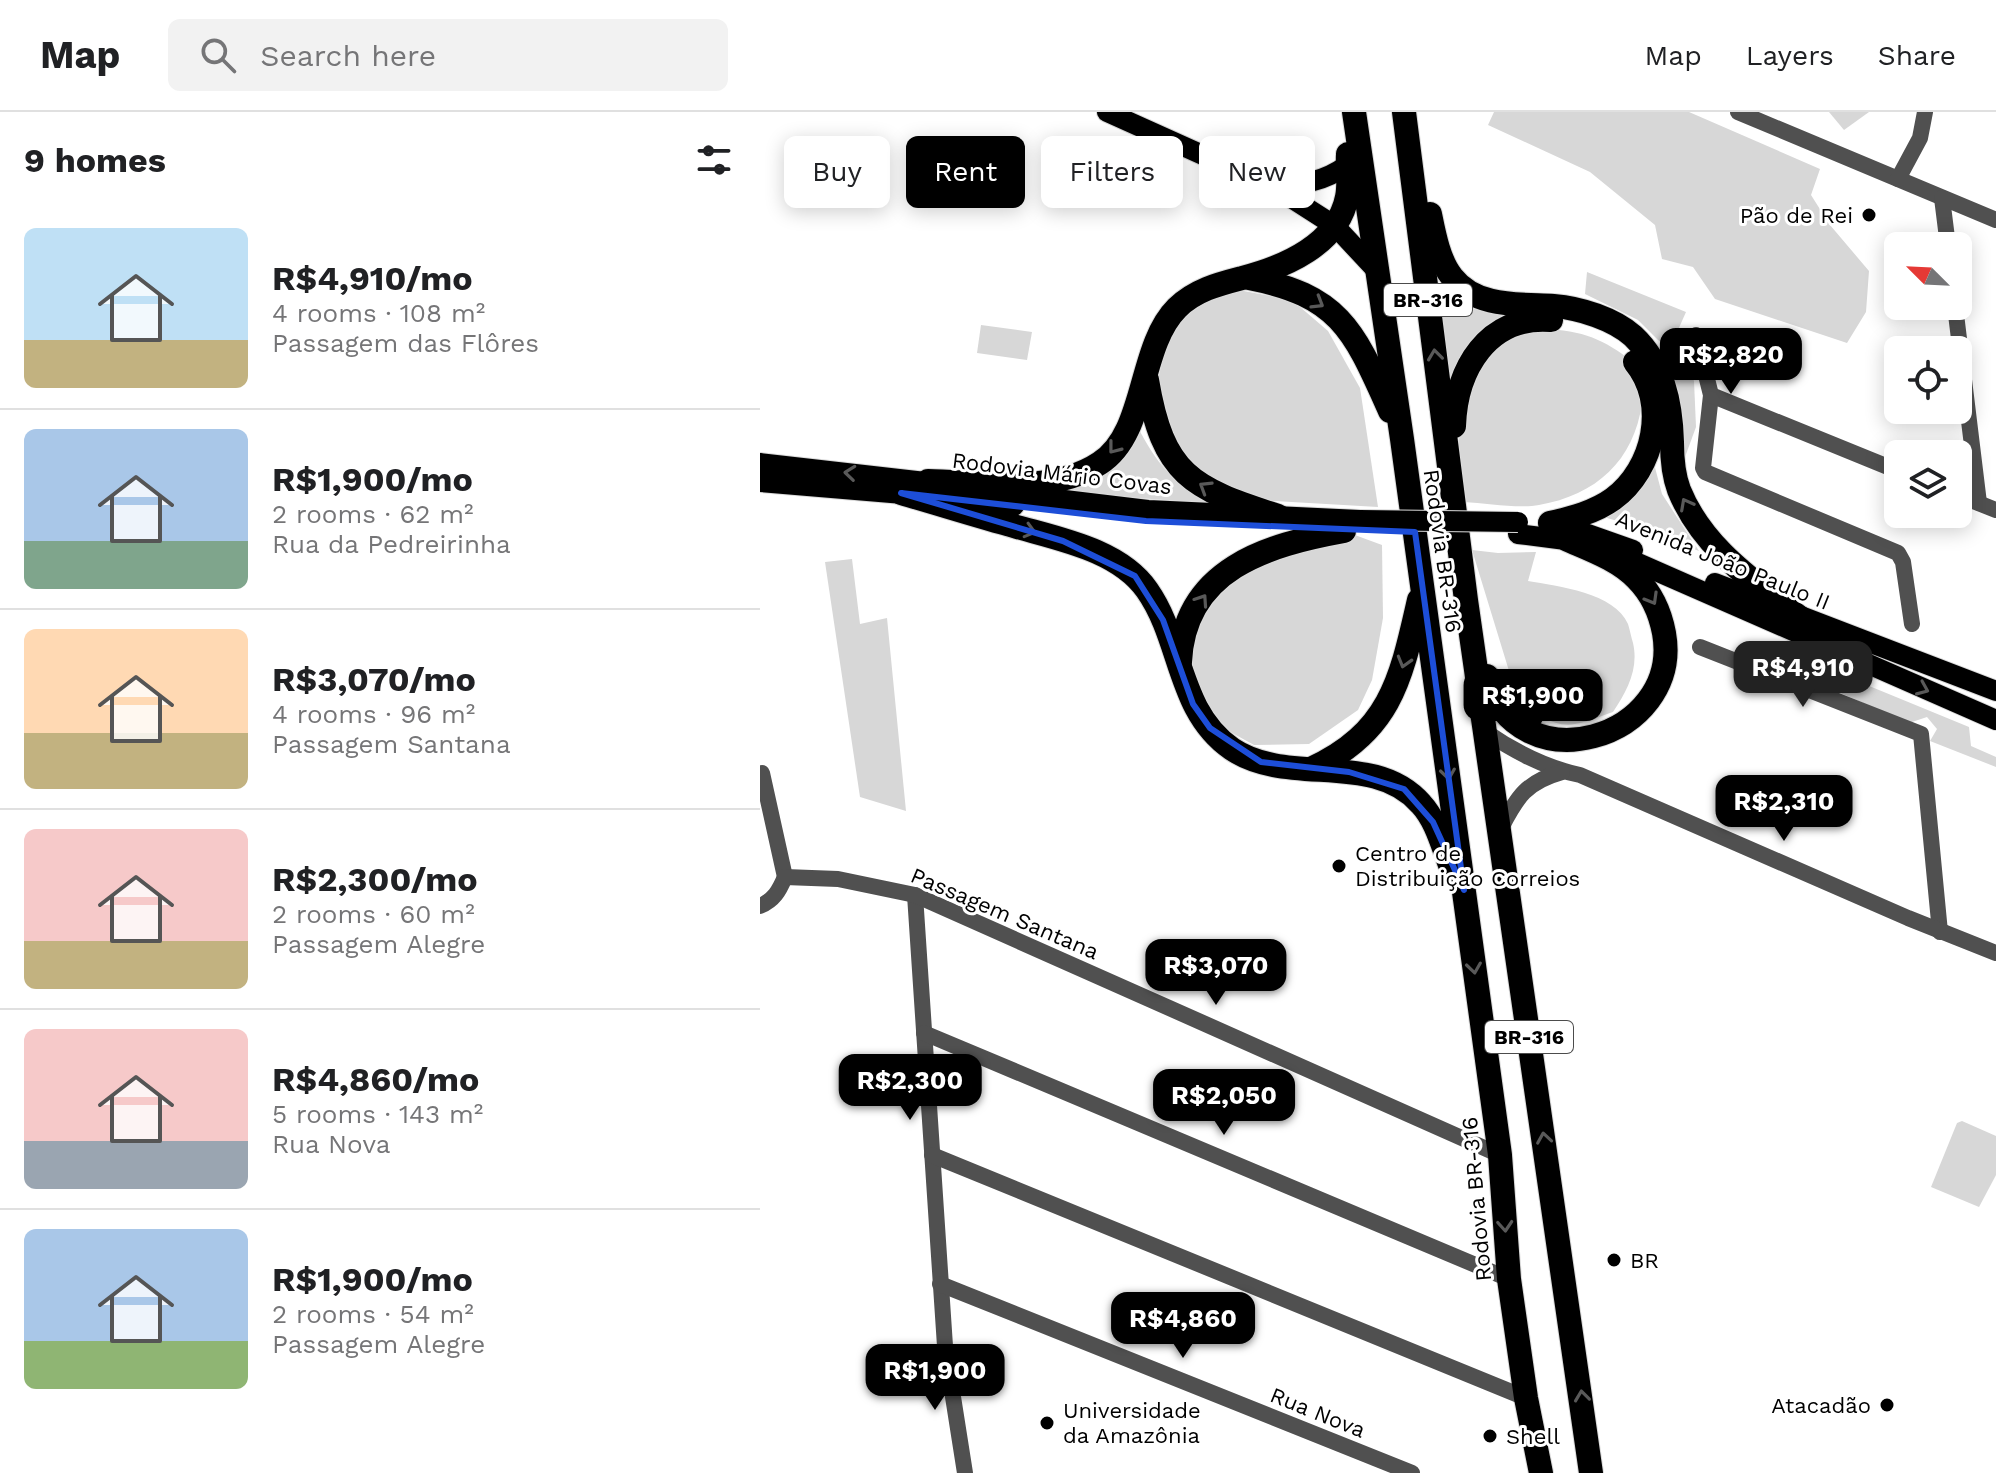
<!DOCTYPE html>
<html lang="en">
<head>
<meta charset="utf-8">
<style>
	:root { --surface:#fff; --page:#f2f2f2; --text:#202124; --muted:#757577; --line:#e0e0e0; --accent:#000 }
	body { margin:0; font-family:"Work Sans",sans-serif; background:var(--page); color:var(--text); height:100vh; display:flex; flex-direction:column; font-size:30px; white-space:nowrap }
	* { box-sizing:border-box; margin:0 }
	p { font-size:26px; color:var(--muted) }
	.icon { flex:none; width:44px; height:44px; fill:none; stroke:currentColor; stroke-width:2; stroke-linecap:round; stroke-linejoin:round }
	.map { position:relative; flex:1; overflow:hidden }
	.panel { display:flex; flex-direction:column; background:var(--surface); width:760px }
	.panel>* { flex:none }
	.guide { position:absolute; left:24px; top:24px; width:760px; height:72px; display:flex; gap:16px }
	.needle { width:52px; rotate:294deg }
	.buttons { position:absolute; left:1124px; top:120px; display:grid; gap:16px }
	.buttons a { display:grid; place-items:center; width:88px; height:88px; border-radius:12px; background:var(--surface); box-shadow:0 4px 20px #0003; font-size:40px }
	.price { position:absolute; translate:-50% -68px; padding:0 18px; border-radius:16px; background:var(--accent); color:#fff; font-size:26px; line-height:52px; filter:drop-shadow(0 2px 4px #0008) }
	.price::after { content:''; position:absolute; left:50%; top:48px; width:24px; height:18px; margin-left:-12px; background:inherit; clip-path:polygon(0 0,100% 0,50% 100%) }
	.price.on { background:#222; color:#fff }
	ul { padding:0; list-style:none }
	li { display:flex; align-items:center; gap:24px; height:200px; padding:0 24px }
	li+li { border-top:2px solid var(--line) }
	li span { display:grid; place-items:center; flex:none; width:224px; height:160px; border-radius:12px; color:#555 }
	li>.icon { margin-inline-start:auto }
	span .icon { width:96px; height:96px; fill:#fffc; stroke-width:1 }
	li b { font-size:34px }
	h2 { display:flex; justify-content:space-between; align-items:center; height:96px; padding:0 24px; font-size:34px }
	.pill { padding:0 28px; border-radius:12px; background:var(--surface); box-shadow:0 4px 20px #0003; font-size:28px; line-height:72px }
	.pill.on { background:var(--accent); color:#fff }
	header { display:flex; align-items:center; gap:48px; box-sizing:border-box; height:112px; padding:0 40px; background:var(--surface); border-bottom:2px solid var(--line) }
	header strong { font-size:38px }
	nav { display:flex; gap:44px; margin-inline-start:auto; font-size:28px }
	.search { width:560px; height:72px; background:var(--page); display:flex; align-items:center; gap:20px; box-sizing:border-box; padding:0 28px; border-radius:12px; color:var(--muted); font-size:30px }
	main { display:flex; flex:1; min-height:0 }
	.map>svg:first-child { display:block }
</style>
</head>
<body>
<header>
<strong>Map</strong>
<div class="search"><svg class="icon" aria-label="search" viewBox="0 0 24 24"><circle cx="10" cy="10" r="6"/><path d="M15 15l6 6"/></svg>Search here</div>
<nav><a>Map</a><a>Layers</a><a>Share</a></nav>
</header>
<main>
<section class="panel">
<h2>9 homes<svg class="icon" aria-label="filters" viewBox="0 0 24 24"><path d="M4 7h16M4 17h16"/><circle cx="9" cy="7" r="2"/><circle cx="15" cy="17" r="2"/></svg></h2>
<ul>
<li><span style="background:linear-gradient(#bfe0f5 70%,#c2b280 0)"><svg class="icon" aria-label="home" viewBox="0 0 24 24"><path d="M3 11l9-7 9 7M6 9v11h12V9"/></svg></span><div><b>R$4,910/mo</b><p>4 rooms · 108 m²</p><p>Passagem das Flôres</p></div></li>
<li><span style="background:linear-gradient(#a9c7e8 70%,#7fa58c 0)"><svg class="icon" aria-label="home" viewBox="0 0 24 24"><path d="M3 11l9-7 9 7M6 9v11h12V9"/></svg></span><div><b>R$1,900/mo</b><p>2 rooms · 62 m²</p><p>Rua da Pedreirinha</p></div></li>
<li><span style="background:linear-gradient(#ffd9b3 65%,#c2b280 0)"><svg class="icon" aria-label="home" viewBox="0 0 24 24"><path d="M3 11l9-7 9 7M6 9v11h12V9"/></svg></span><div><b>R$3,070/mo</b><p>4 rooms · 96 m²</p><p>Passagem Santana</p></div></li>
<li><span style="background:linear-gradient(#f6c9c9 70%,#c2b280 0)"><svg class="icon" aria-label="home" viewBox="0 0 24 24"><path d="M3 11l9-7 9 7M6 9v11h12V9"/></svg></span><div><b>R$2,300/mo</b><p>2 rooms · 60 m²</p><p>Passagem Alegre</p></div></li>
<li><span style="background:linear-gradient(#f6c9c9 70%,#9aa5b1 0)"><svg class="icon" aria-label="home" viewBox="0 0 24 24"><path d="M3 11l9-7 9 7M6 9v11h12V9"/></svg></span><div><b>R$4,860/mo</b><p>5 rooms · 143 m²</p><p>Rua Nova</p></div></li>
<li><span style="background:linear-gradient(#a9c7e8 70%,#8fb573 0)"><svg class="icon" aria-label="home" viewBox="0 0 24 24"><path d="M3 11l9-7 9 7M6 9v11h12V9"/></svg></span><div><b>R$1,900/mo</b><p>2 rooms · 54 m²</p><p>Passagem Alegre</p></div></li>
</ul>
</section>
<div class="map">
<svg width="1236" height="1361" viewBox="0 0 1236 1361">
	<rect width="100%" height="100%" fill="#fff"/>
	<!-- green -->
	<g fill="#d7d7d7">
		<polygon points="734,0 929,0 1060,57 1051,83 1070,113 1109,159 1106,200 1087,231 955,187 933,155 902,147 895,113 830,60 728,13"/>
		<polygon points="1069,0 1109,0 1084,18"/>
		<polygon points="827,160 926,200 910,236 898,228 878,208 825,182"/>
		<polygon points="473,177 532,188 568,219 600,276 618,395 498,388 428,357 405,306 398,269 404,237 429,196"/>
		<polygon points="678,182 716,195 765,204 689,273"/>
		<polygon points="221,213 272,220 267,248 217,241"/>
		<path d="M789,217C830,220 847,230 879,254C880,266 884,280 882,291C874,349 836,383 779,393C759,397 726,391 704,390L697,361L701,294L724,242L747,225Z"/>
		<polygon points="908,243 928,256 934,269 936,315 921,356 906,254"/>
		<path d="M376,312C398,354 411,369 454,392L279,378L342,354Z"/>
		<polygon points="893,348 902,382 939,439 875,414 840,404"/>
		<polygon points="584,419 622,433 623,506 612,568 598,598 549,632 494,633 463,616 428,579 429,531 460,475 497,452"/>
		<path d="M712,438L738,441L776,440L768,469C798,474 855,481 868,512C870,518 871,525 873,531C879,557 867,579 853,600C841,604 828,610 815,612C789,617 764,593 753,572Z"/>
		<polygon points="92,447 100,512 127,506 146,699 100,685 65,450"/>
		<polygon points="1080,562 1209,615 1211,634 1236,645 1236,655 1170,629 1177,617 1167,605 1149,611 1069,576"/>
		<polygon points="1202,1009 1236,1024 1236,1063 1219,1095 1171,1075 1197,1011"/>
	</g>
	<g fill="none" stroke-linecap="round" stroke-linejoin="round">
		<!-- major casing -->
		<g stroke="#dbdbdb" stroke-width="22">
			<g id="major">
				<polyline points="347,0 514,75 575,114 617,159"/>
				<path d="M514,75C543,72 564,70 587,53"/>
				<polyline points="0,351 183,372"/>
				<polyline points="0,370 155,383"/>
				<polyline points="238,380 388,398 600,408"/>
				<polyline points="186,386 254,394"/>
				<polyline points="805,414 873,438"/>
				<polyline points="758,422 821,430"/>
				<polyline points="855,441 1236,608"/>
				<polyline points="955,471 1236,579"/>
			</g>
		</g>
		<!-- highway casing -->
		<g stroke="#dbdbdb" stroke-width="26">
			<g id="highway">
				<polyline points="594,0 642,327 740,1043 749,1167 766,1286 781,1361"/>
				<polyline points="644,0 706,488 831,1361"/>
				<path d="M670,102C674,122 679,149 692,165C716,196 759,192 794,194C820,196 854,207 873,224C903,252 911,291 912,330C912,346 913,362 919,378C942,435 992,468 1039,505"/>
				<path d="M489,166C581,184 594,219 630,299"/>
				<path d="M387,268C403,363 431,376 518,404"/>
				<path d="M694,314C696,257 728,203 791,208"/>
				<path d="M168,369C222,370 292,383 340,351C387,321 378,235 417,196C435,178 459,172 482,166C525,155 578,132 587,85C590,71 587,56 588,42"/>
				<path d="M141,381C176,391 211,402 247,412C293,426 358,436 387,478C423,529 417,599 472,637C529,675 614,638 661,692C677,709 683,736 692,758"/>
				<path d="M790,411C812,406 835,400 853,387C894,357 909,291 875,250"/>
				<path d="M420,550C424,457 507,433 584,419"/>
				<path d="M727,564C756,676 923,627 904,521C900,500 892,482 877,467C859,448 831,438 808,428"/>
				<path d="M551,657C631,620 641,567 659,488"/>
			</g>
		</g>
		<!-- minor -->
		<g stroke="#505050" stroke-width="16">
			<polyline points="978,0 1236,108"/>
			<polyline points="1138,67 1160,26 1165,0"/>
			<polyline points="1182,86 1188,134"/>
			<polyline points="1195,194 1219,391"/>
			<polyline points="936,223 951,283 943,356 945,360 1138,441 1143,450 1152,512"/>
			<polyline points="951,283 1138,359"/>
			<polyline points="1198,383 1236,398"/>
			<polyline points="940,535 1161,622 1180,820"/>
			<path d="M726,620C755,640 786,656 820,663L1148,806L1236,841"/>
			<polyline points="2,661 25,765"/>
			<path d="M741,716C757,685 766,670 802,660"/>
			<polyline points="155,783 185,1234 205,1361"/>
			<path d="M0,794C14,788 19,779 25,765L78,767L155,783L740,1043"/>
			<polyline points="164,921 749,1167"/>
			<polyline points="172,1043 766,1286"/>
			<polyline points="180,1172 652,1361"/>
		</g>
		<!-- major -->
		<use href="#major" stroke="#000" stroke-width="20"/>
		<!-- highway -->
		<use href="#highway" stroke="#000" stroke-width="24"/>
		<!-- major-bridge casing -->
		<g stroke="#dbdbdb" stroke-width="22" stroke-linecap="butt">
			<polyline id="major-bridge" points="600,408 758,410"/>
		</g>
		<!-- major-bridge -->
		<use href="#major-bridge" stroke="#000" stroke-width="20"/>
	</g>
	<!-- one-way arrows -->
	<defs><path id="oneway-chevron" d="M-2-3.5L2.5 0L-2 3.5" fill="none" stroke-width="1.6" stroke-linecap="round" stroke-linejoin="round" transform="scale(2)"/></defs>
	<g stroke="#595959">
		<use href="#oneway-chevron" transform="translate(558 191) rotate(31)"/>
		<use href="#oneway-chevron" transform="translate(675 243) rotate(-97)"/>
		<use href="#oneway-chevron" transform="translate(354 336) rotate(128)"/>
		<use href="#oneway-chevron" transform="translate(90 361) rotate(-174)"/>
		<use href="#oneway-chevron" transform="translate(445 375) rotate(-148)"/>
		<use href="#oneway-chevron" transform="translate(926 392) rotate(-118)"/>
		<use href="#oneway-chevron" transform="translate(270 419) rotate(16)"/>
		<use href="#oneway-chevron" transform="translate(892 487) rotate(60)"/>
		<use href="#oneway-chevron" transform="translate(442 488) rotate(-56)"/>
		<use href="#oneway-chevron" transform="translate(644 550) rotate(106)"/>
		<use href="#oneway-chevron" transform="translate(1163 577) rotate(23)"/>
		<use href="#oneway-chevron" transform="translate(688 662) rotate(82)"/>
		<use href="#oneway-chevron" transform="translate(714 856) rotate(82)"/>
		<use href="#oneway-chevron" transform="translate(784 1026) rotate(-99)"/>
		<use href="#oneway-chevron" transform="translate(745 1114) rotate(86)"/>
		<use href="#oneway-chevron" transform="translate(822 1284) rotate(-97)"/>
	</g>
	<!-- marked area -->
	<path fill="none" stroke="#1d4ed8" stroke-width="6" stroke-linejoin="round" d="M141,381L386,409L655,420L704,778L673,710L644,677L589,660L501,650L450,616L433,592L403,508L375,464L303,429Z"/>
	<!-- markers -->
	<g fill="#000" stroke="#fff" stroke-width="3">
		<circle cx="1109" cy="103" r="8"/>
		<circle cx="579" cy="754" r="8"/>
		<circle cx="854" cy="1148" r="8"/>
		<circle cx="1127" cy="1293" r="8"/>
		<circle cx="287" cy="1311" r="8"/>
		<circle cx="730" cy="1324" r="8"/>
	</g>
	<g text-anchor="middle" stroke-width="6" stroke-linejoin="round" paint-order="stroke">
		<!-- shield labels -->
		<g fill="#fff" stroke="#4c4c4c" stroke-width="2">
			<rect x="624" y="172" width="88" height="32" rx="6"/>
			<rect x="725" y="909" width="88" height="32" rx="6"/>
		</g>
		<g font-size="20" font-weight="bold" fill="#000">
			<text x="668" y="195">BR-316</text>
			<text x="769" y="932">BR-316</text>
		</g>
		<!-- poi labels -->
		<g font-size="22" fill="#000" stroke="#fff" text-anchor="start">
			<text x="1093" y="111" text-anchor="end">Pão de Rei</text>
			<text x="595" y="749">Centro de<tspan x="595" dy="25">Distribuição Correios</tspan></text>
			<text x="870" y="1156">BR</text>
			<text x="1111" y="1301" text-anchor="end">Atacadão</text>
			<text x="303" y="1306">Universidade<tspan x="303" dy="25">da Amazônia</tspan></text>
			<text x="746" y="1332">Shell</text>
		</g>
		<!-- street labels -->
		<g font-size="22" fill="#000" stroke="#fff">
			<text transform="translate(302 361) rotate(7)" y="8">Rodovia Mário Covas</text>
			<text transform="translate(683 439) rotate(82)" y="8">Rodovia BR-316</text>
			<text transform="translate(963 448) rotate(22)" y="8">Avenida João Paulo II</text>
			<text transform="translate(245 801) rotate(23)" y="8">Passagem Santana</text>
			<text transform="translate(716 1087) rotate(-95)" y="8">Rodovia BR-316</text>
			<text transform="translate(558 1300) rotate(22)" y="8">Rua Nova</text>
		</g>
	</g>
</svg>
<div class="buttons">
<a><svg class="needle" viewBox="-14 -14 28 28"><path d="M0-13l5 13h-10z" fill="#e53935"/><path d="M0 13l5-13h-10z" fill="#757577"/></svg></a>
<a><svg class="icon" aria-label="locate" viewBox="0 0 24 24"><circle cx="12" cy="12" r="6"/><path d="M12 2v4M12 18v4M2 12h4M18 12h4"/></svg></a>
<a><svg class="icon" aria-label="layers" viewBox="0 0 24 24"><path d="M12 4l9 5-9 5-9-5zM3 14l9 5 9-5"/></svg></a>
</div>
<b class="price" style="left:971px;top:284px">R$2,820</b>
<b class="price on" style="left:1043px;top:597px">R$4,910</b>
<b class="price" style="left:773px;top:625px">R$1,900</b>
<b class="price" style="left:1024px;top:731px">R$2,310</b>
<b class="price" style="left:456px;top:895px">R$3,070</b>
<b class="price" style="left:150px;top:1010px">R$2,300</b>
<b class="price" style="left:464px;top:1025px">R$2,050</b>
<b class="price" style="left:423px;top:1248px">R$4,860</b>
<b class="price" style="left:175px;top:1300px">R$1,900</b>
<div class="guide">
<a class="pill">Buy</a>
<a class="pill on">Rent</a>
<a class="pill">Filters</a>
<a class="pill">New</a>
</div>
</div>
</main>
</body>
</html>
